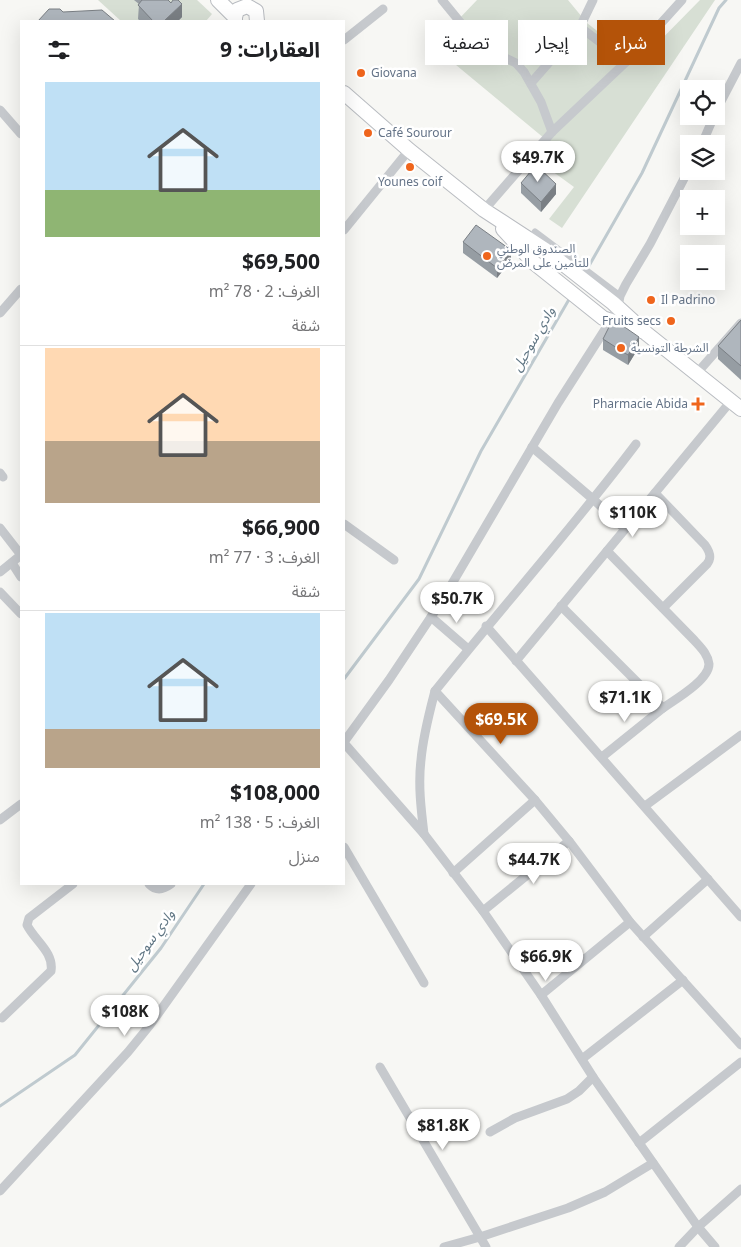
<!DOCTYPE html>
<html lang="ar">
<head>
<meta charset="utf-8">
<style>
	:root { --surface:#fff; --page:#f2f2f2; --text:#202124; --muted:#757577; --line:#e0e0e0; --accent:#b45309 }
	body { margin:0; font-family:"Noto Sans","Noto Sans Arabic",sans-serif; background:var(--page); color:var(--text); direction:rtl; height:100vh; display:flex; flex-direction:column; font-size:19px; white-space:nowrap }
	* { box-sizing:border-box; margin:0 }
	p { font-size:16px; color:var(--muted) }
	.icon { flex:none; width:28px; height:28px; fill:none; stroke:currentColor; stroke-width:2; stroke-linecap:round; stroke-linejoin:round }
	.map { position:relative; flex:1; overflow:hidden; direction:ltr }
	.side { position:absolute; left:20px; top:20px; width:325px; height:865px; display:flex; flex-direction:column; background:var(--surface); border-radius:0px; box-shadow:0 5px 20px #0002; direction:rtl }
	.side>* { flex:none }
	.top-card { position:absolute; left:360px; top:20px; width:305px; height:45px; direction:rtl; display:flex; gap:10px }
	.tools { position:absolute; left:680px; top:80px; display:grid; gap:10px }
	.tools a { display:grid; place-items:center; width:45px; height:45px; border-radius:0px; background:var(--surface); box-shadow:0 5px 20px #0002; font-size:25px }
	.price { position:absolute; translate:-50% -42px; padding:0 11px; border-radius:18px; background:#fff; color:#222; font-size:16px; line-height:32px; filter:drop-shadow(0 1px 2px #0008) }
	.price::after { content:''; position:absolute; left:50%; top:30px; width:15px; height:11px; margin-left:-8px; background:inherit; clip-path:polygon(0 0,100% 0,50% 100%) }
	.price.selected { background:var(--accent); color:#fff }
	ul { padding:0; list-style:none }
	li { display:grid; align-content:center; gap:10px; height:265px; padding:0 25px }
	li+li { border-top:1px solid var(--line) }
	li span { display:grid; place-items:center; height:155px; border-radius:0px; color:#555 }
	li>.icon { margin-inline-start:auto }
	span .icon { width:90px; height:90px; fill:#fffc; stroke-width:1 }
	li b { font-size:21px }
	h2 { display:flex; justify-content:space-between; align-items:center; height:60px; padding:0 25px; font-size:21px }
	.tag { padding:0 18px; border-radius:0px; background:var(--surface); box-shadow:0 5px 20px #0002; font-size:18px; line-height:45px }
	.tag.selected { background:var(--accent); color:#fff }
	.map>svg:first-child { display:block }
</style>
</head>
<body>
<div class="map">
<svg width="741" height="1247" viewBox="0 0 741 1247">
	<rect width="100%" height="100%" fill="#f7f7f4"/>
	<!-- green -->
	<g fill="#d7dfd4">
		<polygon points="98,0 197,0 212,14 206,21 121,21"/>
		<polygon points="477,0 568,0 587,23 638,63 700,0 715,0 562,228 549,219 574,187 541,163 556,148 450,60 472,35 457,21"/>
	</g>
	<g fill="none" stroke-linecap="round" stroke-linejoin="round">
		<!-- stream -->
		<g stroke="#bfcacf" stroke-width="3">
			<polyline points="586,271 642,173 719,8 726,0"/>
			<polyline points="344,679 419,579 481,451 571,296"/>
			<polyline points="0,1106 75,1055 161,948 204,884"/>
		</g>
		<!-- primary casing -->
		<g stroke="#b9bcc1" stroke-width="16">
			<g id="primary">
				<polyline points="218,0 235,17"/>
				<polyline points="235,21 235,17 237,10 247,6 256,11 257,21"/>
				<polyline points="344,93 409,150 484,210 544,249 613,303 647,334 741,409"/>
				<polyline points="503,229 533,262 603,318 641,331"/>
			</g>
		</g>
		<!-- pedestrian -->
		<polyline stroke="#c6c9cd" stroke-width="7" points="535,232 620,296"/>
		<!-- minor -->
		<g stroke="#c6c9cd" stroke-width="9">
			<polyline points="442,0 474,39 491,51 516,63 524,72 541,102 552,132"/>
			<polyline points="593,0 580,27 626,62"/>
			<polyline points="344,40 383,9"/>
			<polyline points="531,83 580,27"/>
			<polyline points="0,110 21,134"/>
			<polyline points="716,111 741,63"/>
			<polyline points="702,144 714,116"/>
			<polyline points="484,210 552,132 626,62 682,0"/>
			<polyline points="344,230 409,150"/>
			<polyline points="0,313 21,289"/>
			<polyline points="697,373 741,323"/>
			<path d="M636,444C572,529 501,608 435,691L535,800L569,841L630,922L741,1045"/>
			<polyline points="532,447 594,500 625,529"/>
			<polyline points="0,473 3,477"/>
			<path d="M655,493L705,545C710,552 712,558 707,564L663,608"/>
			<polyline points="344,524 394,560"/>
			<polyline points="0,528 21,555 0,572"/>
			<polyline points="12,563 21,577"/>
			<polyline points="0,592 21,614"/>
			<path d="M561,606L663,708C676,699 709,680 709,664C708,654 700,647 694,640L607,551"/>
			<polyline points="431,617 468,649"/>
			<polyline points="486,626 741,917"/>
			<polyline points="516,661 731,401"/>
			<polyline points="344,742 389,680 443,599 558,403 611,320 618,307 620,296 626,284 650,244 689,169"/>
			<polyline points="344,743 424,834 483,911 541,995 593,1077 698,1227 715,1247"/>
			<polyline points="602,757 663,708"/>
			<polyline points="645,806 741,735"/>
			<polyline points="0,820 21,804"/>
			<path d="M424,834C421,809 418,784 421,760C423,736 429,714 435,691"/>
			<polyline points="344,847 424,983"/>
			<polyline points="453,873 535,800"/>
			<path d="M149,884C156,891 163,890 171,884"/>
			<polyline points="483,911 569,841"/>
			<polyline points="643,937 708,879"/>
			<polyline points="541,995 630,922"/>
			<path d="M2,1018L51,971C54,952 35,941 27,925L29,918L73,884"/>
			<polyline points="582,1059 683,980"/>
			<polyline points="380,1067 486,1247"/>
			<polyline points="490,1132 515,1118 567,1099 579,1091 593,1077"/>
			<polyline points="639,1143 741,1062"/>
			<polyline points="0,1191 128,1052 150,1025 251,884"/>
			<polyline points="444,1247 480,1237 568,1208 605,1192 653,1163"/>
			<polyline points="679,1247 698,1227 741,1189"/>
		</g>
		<!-- primary -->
		<use href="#primary" stroke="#fff" stroke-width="14"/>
	</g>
	<!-- wall -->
	<g fill="#969da3">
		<polygon points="134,0 168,0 182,17 178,21 140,21 138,19 139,4"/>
		<polygon points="521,183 556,194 541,212 521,193"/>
		<polygon points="463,242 511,260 497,278 463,253"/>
		<polygon points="741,320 741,380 718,359 718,346"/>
		<polygon points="603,339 639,347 628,365 603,350"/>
	</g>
	<!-- shaded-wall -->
	<g fill="#7a7f84">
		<polygon points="182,4 182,17 178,21 164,21"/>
		<polygon points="556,184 556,194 541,212 541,202"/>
		<polygon points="511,250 511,260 497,278 497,268"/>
		<polygon points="639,337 639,347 628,365 628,355"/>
	</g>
	<!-- building -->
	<g fill="#afb6bd" stroke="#7a7f84">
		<polygon points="142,0 168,0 171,3 173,0 178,0 182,4 164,21 153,21 138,5"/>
		<polygon points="49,9 60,9 63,12 102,10 115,21 38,21"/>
		<polygon points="536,165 556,184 541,202 521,183"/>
		<polygon points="476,225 511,250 497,268 463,242"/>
		<polygon points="613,319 639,337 628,355 603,339"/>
		<polygon points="741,320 741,366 718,346"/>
	</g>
	<!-- markers -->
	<g fill="#ef651c" stroke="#fff" stroke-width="2">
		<circle cx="361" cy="73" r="5"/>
		<circle cx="368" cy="133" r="5"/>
		<circle cx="410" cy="167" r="5"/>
		<circle cx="487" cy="256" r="5"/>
		<circle cx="651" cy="300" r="5"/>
		<circle cx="671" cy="321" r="5"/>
		<circle cx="621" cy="348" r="5"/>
		<path d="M695.5 396.5h5v5h5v5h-5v5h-5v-5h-5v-5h5z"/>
	</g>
	<g text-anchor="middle" stroke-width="5" stroke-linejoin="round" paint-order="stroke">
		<!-- poi labels -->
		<g font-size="12" fill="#647387" stroke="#fff" text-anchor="start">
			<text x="371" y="77">Giovana</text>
			<text x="378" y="137">Café Sourour</text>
			<text x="410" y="186" text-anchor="middle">Younes coif</text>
			<text x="497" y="253">الصندوق الوطني<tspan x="497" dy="14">للتأمين على المرض</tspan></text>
			<text x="661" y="304">Il Padrino</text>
			<text x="661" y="325" text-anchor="end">Fruits secs</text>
			<text x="631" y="352">الشرطة التونسية</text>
			<text x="688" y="408" text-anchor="end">Pharmacie Abida</text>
		</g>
		<!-- water labels -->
		<g font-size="14" font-style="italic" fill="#5f7583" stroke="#fff">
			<text transform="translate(533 339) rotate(-60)" y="5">وادي سوحيل</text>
			<text transform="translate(150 940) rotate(-54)" y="5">وادي سوحيل</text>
		</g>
	</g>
</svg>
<div class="tools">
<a><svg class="icon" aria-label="locate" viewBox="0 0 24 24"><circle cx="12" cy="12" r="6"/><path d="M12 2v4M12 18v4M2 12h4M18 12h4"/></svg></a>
<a><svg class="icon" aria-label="layers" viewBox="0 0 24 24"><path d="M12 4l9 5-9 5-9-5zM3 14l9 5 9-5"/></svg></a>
<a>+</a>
<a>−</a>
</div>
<b class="price" style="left:538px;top:183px">$49.7K</b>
<b class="price" style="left:633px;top:538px">$110K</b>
<b class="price" style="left:457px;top:624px">$50.7K</b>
<b class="price" style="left:625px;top:723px">$71.1K</b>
<b class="price selected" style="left:501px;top:745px">$69.5K</b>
<b class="price" style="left:534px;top:885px">$44.7K</b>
<b class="price" style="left:546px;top:982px">$66.9K</b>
<b class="price" style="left:125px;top:1037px">$108K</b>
<b class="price" style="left:443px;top:1151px">$81.8K</b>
<div class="top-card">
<a class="tag selected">شراء</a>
<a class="tag">إيجار</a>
<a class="tag">تصفية</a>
</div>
<section class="side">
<h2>العقارات: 9<svg class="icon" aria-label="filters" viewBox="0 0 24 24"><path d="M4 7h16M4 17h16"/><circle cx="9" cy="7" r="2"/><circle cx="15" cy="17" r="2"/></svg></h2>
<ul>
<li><span style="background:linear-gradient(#bfe0f5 70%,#8fb573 0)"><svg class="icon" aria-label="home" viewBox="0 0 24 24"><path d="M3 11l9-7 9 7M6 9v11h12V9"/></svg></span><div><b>$69,500</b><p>الغرف: 2 · 78 m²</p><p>شقة</p></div></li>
<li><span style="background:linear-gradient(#ffd9b3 60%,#b9a48a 0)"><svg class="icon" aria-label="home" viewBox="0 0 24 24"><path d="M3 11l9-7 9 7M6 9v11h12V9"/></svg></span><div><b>$66,900</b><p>الغرف: 3 · 77 m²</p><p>شقة</p></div></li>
<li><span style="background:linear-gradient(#bfe0f5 75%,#b9a48a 0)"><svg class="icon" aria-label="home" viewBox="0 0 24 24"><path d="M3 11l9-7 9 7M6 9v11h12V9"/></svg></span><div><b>$108,000</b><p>الغرف: 5 · 138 m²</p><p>منزل</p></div></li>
</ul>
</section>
</div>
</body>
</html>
